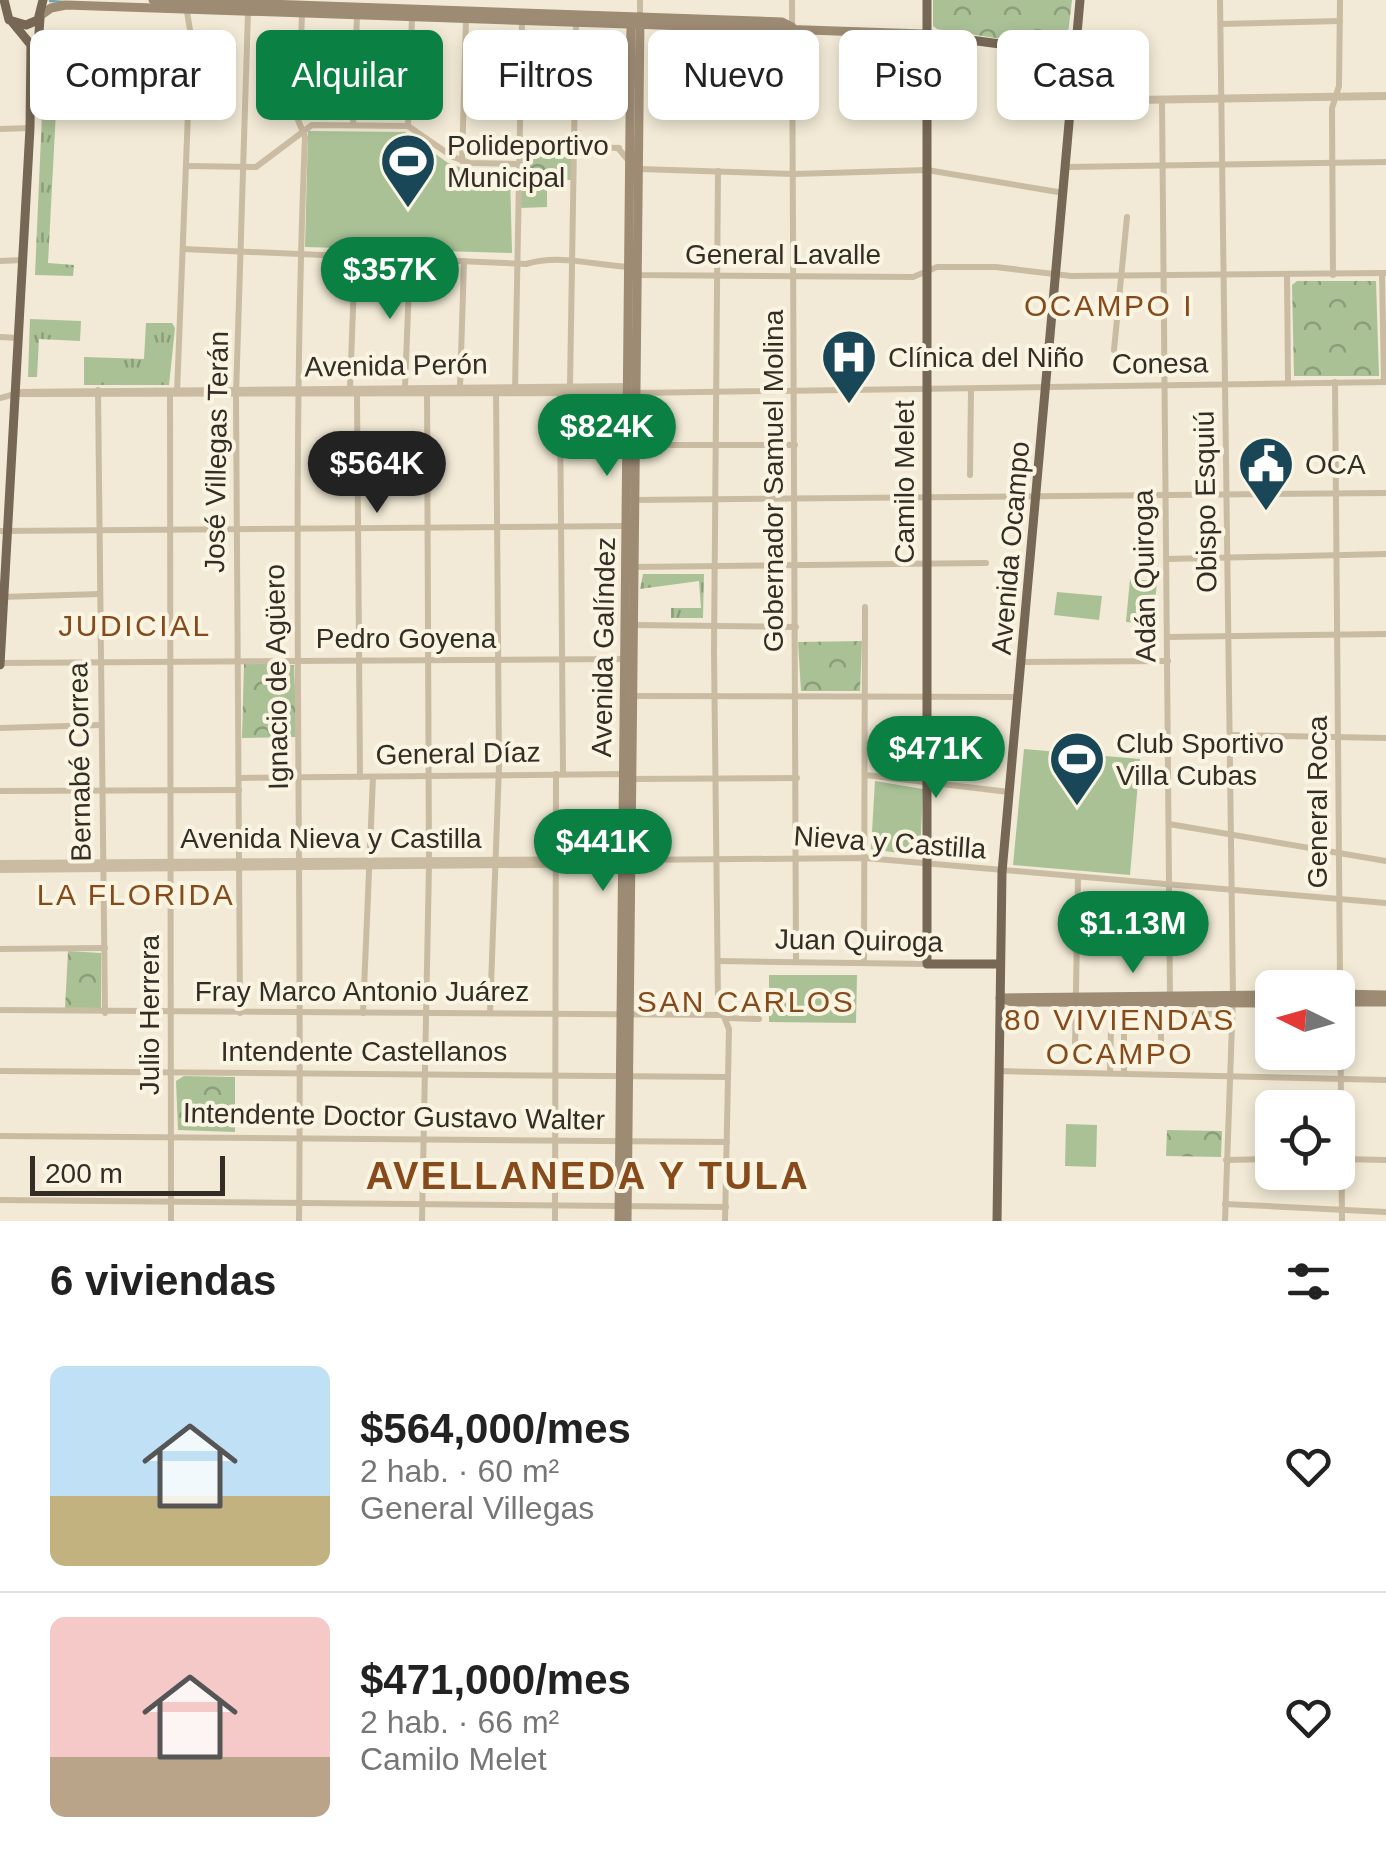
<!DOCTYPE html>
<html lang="es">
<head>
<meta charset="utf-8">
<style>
	:root { --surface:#fff; --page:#f2f2f2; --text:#222; --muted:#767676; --line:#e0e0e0; --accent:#0b8043 }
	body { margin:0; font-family:Arial,sans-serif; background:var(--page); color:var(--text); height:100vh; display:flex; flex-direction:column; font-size:38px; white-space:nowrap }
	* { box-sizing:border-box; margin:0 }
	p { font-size:32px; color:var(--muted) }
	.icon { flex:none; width:55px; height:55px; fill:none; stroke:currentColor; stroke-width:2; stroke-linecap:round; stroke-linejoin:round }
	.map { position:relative; height:1221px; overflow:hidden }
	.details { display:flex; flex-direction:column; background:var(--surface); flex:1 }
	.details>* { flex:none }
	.banner { position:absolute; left:30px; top:30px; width:1328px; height:90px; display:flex; gap:20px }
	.needle { width:65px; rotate:275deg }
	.fabs { position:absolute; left:1255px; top:970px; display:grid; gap:20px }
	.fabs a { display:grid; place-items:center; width:100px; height:100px; border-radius:15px; background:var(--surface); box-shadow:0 5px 15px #0003; font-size:50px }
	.scale { position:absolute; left:30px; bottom:25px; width:195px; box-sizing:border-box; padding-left:10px; border:5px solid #342d25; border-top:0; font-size:28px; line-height:35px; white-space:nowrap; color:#342d25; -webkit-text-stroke:8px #faf4e2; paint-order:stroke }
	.price { position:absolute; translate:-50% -85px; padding:0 22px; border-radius:35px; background:var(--accent); color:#fff; font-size:32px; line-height:65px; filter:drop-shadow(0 2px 5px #0008) }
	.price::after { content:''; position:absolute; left:50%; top:60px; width:30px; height:22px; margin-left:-15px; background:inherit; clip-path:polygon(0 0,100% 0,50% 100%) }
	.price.current { background:#222; color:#fff }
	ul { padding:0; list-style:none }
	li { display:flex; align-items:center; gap:30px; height:250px; padding:0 50px }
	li+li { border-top:2px solid var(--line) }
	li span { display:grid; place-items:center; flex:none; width:280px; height:200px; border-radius:15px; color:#555 }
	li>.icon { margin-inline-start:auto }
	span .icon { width:120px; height:120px; fill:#fffc; stroke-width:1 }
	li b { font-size:42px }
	h2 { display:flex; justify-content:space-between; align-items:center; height:120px; padding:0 50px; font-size:42px }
	.pill { padding:0 35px; border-radius:15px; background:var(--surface); box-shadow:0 5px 15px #0003; font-size:35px; line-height:90px }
	.pill.current { background:var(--accent); color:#fff }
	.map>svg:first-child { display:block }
</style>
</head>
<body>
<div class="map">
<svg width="1386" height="1221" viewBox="0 0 1386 1221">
	<defs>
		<pattern id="grass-tufts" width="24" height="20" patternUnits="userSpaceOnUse" patternTransform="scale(2.5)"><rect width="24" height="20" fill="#aac196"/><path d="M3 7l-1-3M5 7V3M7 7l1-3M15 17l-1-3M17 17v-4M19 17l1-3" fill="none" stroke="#8b9d7a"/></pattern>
		<pattern id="park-crowns" width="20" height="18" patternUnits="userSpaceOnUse" patternTransform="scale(2.5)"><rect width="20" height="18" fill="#aac196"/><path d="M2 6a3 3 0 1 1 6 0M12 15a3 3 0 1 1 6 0" fill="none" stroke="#8b9d7a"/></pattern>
	</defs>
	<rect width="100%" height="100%" fill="#f2ead6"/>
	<!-- grass -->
	<g fill="url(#grass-tufts)">
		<polygon points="43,91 57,92 48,263 74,265 73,276 35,275"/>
		<polygon points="30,319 81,321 80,341 39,339 37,377 28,377"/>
		<polygon points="146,323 172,323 175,328 169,385 84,385 84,357 144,359"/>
		<polygon points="643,574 704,574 703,618 671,618 671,608 701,608 699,581 640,589"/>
	</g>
	<!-- park -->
	<g fill="url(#park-crowns)">
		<polygon points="933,0 1072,0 1067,42 1060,48 937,29 933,26"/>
		<polygon points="526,148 571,153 572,180 547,180 547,207 521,208 521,152"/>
		<polygon points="1297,281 1376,281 1379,376 1294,376 1292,285"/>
		<polygon points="862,641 860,691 801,691 798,642"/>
		<polygon points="244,663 294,665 297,737 242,738"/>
		<polygon points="68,951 101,953 101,1009 65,1009"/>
		<polygon points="184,1076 235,1077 235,1132 178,1130 176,1081"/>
		<polygon points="1167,1130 1222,1131 1221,1157 1166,1156"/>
	</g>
	<!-- pitch -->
	<g fill="#aac196">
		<polygon points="308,131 405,132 448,163 467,170 506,171 510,175 512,253 305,247"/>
		<polygon points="1130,579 1157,581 1153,624 1126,622"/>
		<polygon points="1057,592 1102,596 1099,620 1054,615"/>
		<polygon points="1024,749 1140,759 1130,875 1013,865"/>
		<polygon points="875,781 923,789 920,856 871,849"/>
		<polygon points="769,975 857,975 856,1023 769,1022"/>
		<polygon points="1066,1124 1097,1125 1096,1167 1065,1166"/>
	</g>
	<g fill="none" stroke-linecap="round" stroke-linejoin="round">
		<!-- stream -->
		<polyline stroke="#74a1b0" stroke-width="2.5" points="50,1 64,2"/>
		<!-- minor -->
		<g stroke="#cabca2" stroke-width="6">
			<polyline points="792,0 796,961"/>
			<polyline points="1220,0 1233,996 1225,1221"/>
			<polyline points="640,17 640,0"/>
			<polyline points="1221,24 1340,21"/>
			<polyline points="353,125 357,16"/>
			<polyline points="408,126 412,18"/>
			<polyline points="0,129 30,128"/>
			<polyline points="517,144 619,148"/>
			<polyline points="618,148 628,160"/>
			<polyline points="462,161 466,19"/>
			<polyline points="187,166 256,167 312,125 408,126 453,157 470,163 517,164"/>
			<polyline points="1068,167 1386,162"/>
			<polyline points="639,169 794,174 927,170 1064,193"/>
			<polyline points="718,171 714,651 718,1002 729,1029 725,1221"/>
			<path d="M183,249L526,264C561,254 593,265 629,267L636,275L913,277L937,267H996L1071,276L1386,273"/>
			<polyline points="355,256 350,388 357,394 360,777"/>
			<polyline points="0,261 23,260"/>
			<polyline points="1382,274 1384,382"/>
			<polyline points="1287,275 1288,383"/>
			<polyline points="1333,275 1332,108 1339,86 1340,0"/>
			<polyline points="0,337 19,338"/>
			<polyline points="1114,350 1127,217"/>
			<polyline points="1335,382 1342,1221"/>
			<polyline points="405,387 410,259"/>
			<polyline points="460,387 464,261"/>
			<polyline points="98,390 105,1013"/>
			<polyline points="515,390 522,21"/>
			<polyline points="170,392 171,1221"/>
			<polyline points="177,393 191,36 186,6"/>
			<polyline points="636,393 1386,382"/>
			<polyline points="0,398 15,394"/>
			<polyline points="635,445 795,445"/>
			<polyline points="970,475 971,389"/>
			<polyline points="632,500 1386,493"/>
			<polyline points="0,531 628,526"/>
			<polyline points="1167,559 1386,554"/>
			<polyline points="632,567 986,563"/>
			<polyline points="1,597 100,594"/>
			<polyline points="633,625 796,627"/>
			<polyline points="1168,637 1386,634"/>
			<polyline points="1022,662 1168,661"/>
			<polyline points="0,663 625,659"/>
			<polyline points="631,696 1017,697"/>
			<polyline points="0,728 101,725"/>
			<polyline points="1230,735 1386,738"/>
			<polyline points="563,774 560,397 570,386 576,23"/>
			<polyline points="866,775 1009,792"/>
			<polyline points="239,778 624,774 631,779 797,778"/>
			<polyline points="0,791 239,790"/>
			<polyline points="1169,824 1386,861"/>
			<polyline points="630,860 865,858 1386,903"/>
			<polyline points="0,949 105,948"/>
			<polyline points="718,961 927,964"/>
			<polyline points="864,962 865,607"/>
			<polyline points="0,1010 724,1015"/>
			<polyline points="240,1013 236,395 248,12"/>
			<polyline points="363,1013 373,777"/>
			<polyline points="490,1013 499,766 496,388"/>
			<polyline points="1030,1014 1030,1002"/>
			<polyline points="1195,1014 1230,1014"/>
			<polyline points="726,1018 759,1019"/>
			<polyline points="1075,1046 1078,878"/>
			<polyline points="1161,1048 1161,1003 1170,996 1162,100"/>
			<polyline points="0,1071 728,1077"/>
			<polyline points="999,1071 1386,1080"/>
			<polyline points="1110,1072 1111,1026"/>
			<polyline points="1124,1073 1124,1026"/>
			<polyline points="0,1136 727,1142"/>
			<polyline points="1339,1159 1386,1160"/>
			<polyline points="1226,1160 1272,1159"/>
			<polyline points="0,1200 726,1207"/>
			<polyline points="1225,1204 1386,1212"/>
			<path d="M299,1221C303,860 290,499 305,137L298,120L302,14"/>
			<polyline points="422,1221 429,865 427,388"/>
			<polyline points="555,1221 556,774"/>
		</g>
		<!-- tertiary -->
		<g stroke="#cabca2" stroke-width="8">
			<polyline points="1074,101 1386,96"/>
			<polyline points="16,393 630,387"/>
			<polyline points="16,393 631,392"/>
			<polyline points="0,864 625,860"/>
			<polyline points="0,869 626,863"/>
		</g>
		<!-- secondary -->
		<g stroke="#9d8b74" stroke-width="9">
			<polyline points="153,0 782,22 792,27"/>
			<polyline points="41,15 51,8 66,5 925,34"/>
			<polyline points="1338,994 1386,995"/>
			<polyline points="1000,998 1012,1002 1272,1003"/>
			<polyline points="1001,998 1272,995"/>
			<polyline points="1338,1002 1386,1002"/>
			<polyline points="619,1221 631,25 640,17"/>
			<polyline points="627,1221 640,17"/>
		</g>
		<!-- primary -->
		<g stroke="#776755" stroke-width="9">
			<polyline points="4,0 9,20 26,25 38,20 43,0"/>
			<polyline points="927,0 927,964 1000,964"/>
			<polyline points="925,34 1075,54"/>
			<polyline points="34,106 40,18"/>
			<polyline points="0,665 30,128 31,45 13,23"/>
			<polyline points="997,1221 1002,872 1080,0"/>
		</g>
	</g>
	<!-- icons -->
	<defs>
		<g id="stadium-pin" transform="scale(2.875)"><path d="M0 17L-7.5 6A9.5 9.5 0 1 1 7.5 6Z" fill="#194757" stroke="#faf4e2"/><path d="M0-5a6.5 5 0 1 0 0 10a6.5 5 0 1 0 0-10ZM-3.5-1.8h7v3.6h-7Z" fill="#fff"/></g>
		<g id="hospital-pin" transform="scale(2.875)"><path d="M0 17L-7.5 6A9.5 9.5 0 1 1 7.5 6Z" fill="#194757" stroke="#faf4e2"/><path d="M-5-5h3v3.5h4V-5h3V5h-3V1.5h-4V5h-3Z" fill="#fff"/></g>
		<g id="civic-pin" transform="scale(2.875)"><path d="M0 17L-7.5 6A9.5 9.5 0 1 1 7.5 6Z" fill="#194757" stroke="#faf4e2"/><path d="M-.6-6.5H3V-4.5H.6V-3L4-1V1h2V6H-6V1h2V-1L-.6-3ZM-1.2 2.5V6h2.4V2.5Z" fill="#fff"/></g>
	</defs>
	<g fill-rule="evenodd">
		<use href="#stadium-pin" x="408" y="161"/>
		<use href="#hospital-pin" x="849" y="357"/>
		<use href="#civic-pin" x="1266" y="464"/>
		<use href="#stadium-pin" x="1077" y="759"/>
	</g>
	<g text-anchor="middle" stroke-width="8" stroke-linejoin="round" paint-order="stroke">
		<!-- poi labels -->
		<g font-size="28" fill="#342d25" stroke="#faf4e2" text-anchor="start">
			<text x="447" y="155">Polideportivo<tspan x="447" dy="32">Municipal</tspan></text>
			<text x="888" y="367">Clínica del Niño</text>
			<text x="1305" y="474">OCA</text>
			<text x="1116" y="753">Club Sportivo<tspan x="1116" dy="32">Villa Cubas</tspan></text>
		</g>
		<!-- street labels -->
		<g font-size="28" fill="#342d25" stroke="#faf4e2">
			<text x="783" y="264">General Lavalle</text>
			<text transform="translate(1160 363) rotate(-1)" y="10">Conesa</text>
			<text transform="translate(396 365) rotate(-1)" y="10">Avenida Perón</text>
			<text transform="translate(216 452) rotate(-89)" y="10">José Villegas Terán</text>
			<text transform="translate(773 481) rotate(-90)" y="10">Gobernador Samuel Molina</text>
			<text transform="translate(904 482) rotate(-90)" y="10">Camilo Melet</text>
			<text transform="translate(1205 502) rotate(-91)" y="10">Obispo Esquiú</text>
			<text transform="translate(1010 548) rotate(-85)" y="10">Avenida Ocampo</text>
			<text transform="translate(1144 576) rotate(-91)" y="10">Adán Quiroga</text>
			<text x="406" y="648">Pedro Goyena</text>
			<text transform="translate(603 647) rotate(-89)" y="10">Avenida Galíndez</text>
			<text transform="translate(276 677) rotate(-91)" y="10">Ignacio de Agüero</text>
			<text transform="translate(458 753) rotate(-1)" y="10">General Díaz</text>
			<text transform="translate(79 762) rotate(-91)" y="10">Bernabé Correa</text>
			<text transform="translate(1317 802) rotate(-90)" y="10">General Roca</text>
			<text x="331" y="848">Avenida Nieva y Castilla</text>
			<text transform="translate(890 842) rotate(4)" y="10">Nieva y Castilla</text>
			<text transform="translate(859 940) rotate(1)" y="10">Juan Quiroga</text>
			<text x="362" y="1001">Fray Marco Antonio Juárez</text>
			<text transform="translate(149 1015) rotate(-90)" y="10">Julio Herrera</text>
			<text x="364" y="1061">Intendente Castellanos</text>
			<text transform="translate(394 1116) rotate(1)" y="10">Intendente Doctor Gustavo Walter</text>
		</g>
		<!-- neighbourhood labels -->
		<g font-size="30" letter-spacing="2.5" fill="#864a1b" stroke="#faf4e2">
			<text x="1109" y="316">OCAMPO I</text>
			<text x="135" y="636">JUDICIAL</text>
			<text x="136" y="905">LA FLORIDA</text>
			<text x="746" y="1012">SAN CARLOS</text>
			<text x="1120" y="1030">80 VIVIENDAS<tspan x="1120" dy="34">OCAMPO</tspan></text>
		</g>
		<!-- district labels -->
		<g font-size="38" font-weight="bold" letter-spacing="2.5" fill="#864a1b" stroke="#faf4e2">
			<text x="588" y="1189">AVELLANEDA Y TULA</text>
		</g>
	</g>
</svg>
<div class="fabs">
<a><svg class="needle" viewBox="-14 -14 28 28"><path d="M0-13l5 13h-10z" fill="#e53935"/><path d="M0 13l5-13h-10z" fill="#767676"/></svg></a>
<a><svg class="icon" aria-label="locate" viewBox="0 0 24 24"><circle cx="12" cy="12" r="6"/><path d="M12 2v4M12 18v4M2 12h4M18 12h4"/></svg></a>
</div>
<div class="scale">200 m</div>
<b class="price" style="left:390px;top:322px">$357K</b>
<b class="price" style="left:607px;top:479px">$824K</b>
<b class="price current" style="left:377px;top:516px">$564K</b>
<b class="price" style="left:936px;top:801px">$471K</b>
<b class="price" style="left:603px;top:894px">$441K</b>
<b class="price" style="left:1133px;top:976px">$1.13M</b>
<div class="banner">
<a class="pill">Comprar</a>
<a class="pill current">Alquilar</a>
<a class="pill">Filtros</a>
<a class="pill">Nuevo</a>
<a class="pill">Piso</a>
<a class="pill">Casa</a>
</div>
</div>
<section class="details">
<h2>6 viviendas<svg class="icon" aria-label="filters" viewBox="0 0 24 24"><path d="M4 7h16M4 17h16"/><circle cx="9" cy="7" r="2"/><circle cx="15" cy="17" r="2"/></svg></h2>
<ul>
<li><span style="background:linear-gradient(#bfe0f5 65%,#c2b280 0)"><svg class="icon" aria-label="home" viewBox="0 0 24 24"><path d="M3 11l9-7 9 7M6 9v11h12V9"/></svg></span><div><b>$564,000/mes</b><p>2 hab. · 60 m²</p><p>General Villegas</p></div><svg class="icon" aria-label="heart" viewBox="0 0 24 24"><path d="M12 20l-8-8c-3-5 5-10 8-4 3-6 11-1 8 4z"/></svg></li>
<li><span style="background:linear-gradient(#f6c9c9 70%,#b9a48a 0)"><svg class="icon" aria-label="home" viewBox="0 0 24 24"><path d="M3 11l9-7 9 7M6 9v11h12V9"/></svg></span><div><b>$471,000/mes</b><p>2 hab. · 66 m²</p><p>Camilo Melet</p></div><svg class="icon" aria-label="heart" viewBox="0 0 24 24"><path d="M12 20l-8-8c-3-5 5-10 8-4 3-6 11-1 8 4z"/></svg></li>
</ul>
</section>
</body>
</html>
